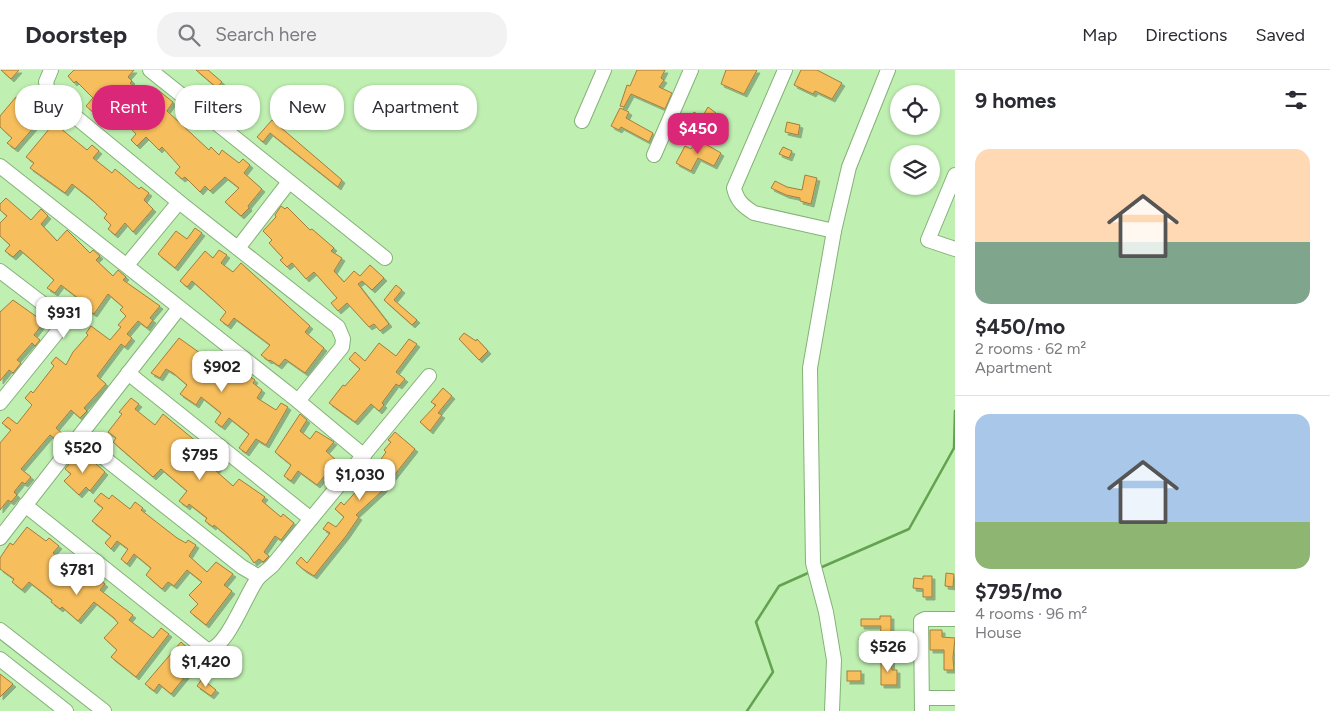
<!DOCTYPE html>
<html lang="en">
<head>
<meta charset="utf-8">
<style>
	:root { --surface:#fff; --page:#f2f2f3; --text:#2b2b33; --muted:#7c7c81; --line:#e1e1e2; --accent:#db2777 }
	body { margin:0; font-family:Figtree,sans-serif; background:var(--page); color:var(--text); height:100vh; display:flex; flex-direction:column; font-size:19px; white-space:nowrap }
	* { box-sizing:border-box; margin:0 }
	p { font-size:16px; color:var(--muted) }
	.icon { flex:none; width:28px; height:28px; fill:none; stroke:currentColor; stroke-width:2; stroke-linecap:round; stroke-linejoin:round }
	.map { position:relative; flex:1; overflow:hidden }
	.side { display:flex; flex-direction:column; background:var(--surface); width:375px }
	.side>* { flex:none }
	.guide { position:absolute; left:15px; top:15px; width:475px; height:45px; display:flex; gap:10px }
	.buttons { position:absolute; left:890px; top:15px; display:grid; gap:10px }
	.buttons a { display:grid; place-items:center; width:50px; height:50px; border-radius:50%; background:var(--surface); box-shadow:0 1px 4px #0004; font-size:25px }
	.price { position:absolute; translate:-50% -42px; padding:0 11px; border-radius:10px; background:#fff; color:#222; font-size:16px; line-height:32px; filter:drop-shadow(0 1px 2px #0008) }
	.price::after { content:''; position:absolute; left:50%; top:30px; width:15px; height:11px; margin-left:-8px; background:inherit; clip-path:polygon(0 0,100% 0,50% 100%) }
	.price.selected { background:var(--accent); color:#fff }
	ul { padding:0; list-style:none }
	li { display:grid; align-content:center; gap:10px; height:265px; padding:0 20px }
	li+li { border-top:1px solid var(--line) }
	li span { display:grid; place-items:center; height:155px; border-radius:15px; color:#555 }
	li>.icon { margin-inline-start:auto }
	span .icon { width:90px; height:90px; fill:#fffc; stroke-width:1 }
	li b { font-size:21px }
	h2 { display:flex; justify-content:space-between; align-items:center; height:60px; padding:0 20px; font-size:21px }
	.tag { padding:0 18px; border-radius:20px; background:var(--surface); box-shadow:0 1px 4px #0004; font-size:18px; line-height:45px }
	.tag.selected { background:var(--accent); color:#fff }
	header { display:flex; align-items:center; gap:30px; box-sizing:border-box; height:70px; padding:0 25px; background:var(--surface); border-bottom:1px solid var(--line) }
	header strong { font-size:24px }
	nav { display:flex; gap:28px; margin-inline-start:auto; font-size:18px }
	.search { width:350px; height:45px; background:var(--page); display:flex; align-items:center; gap:12px; box-sizing:border-box; padding:0 18px; border-radius:20px; color:var(--muted); font-size:19px }
	main { display:flex; flex:1; min-height:0 }
	.map>svg:first-child { display:block }
</style>
</head>
<body>
<header>
<strong>Doorstep</strong>
<div class="search"><svg class="icon" aria-label="search" viewBox="0 0 24 24"><circle cx="10" cy="10" r="6"/><path d="M15 15l6 6"/></svg>Search here</div>
<nav><a>Map</a><a>Directions</a><a>Saved</a></nav>
</header>
<main>
<div class="map">
<svg width="955" height="641" viewBox="0 0 955 641">
	<defs>
		<filter id="shadow"><feDropShadow dx="3" dy="3" stdDeviation="0" flood-color="#0004"/></filter>
	</defs>
	<rect width="100%" height="100%" fill="#bfefb1"/>
	<g fill="none" stroke-linecap="round" stroke-linejoin="round">
		<!-- stream -->
		<g stroke="#63a250" stroke-width="2.5">
			<polyline points="822,497 909,459 954,378 955,341"/>
			<polyline points="747,641 773,602 756,552 779,516 808,503"/>
		</g>
	</g>
	<!-- building -->
	<g fill="#f6be5c" stroke="#a47d3b" filter="url(#shadow)">
		<polygon points="1,0 19,0 11,9"/>
		<polygon points="74,0 134,0 128,7 132,11 130,13 151,29 158,20 173,32 167,41 209,80 211,77 219,85 222,80 239,93 243,89 250,95 244,103 262,119 248,136 249,138 241,146 225,132 239,118 225,107 210,121 205,116 200,122 185,107 182,109 175,103 180,97 162,77 159,80 146,67 137,76 131,70 136,64 109,36 107,39 102,34 94,43 86,36 93,28 76,11 74,13 68,6"/>
		<polygon points="196,0 208,0 222,12 217,18"/>
		<polygon points="637,0 665,0 661,8 664,10 659,17 672,23 665,39 631,24 624,37 620,36 627,15 630,16"/>
		<polygon points="726,0 757,0 744,24 721,14"/>
		<polygon points="801,0 817,0 842,13 832,29 815,21 813,24 794,15"/>
		<polygon points="16,27 32,41 39,33 48,41 15,79 7,73 12,68 0,57 0,46"/>
		<polygon points="708,37 716,43 704,68 685,58 694,42 702,47"/>
		<polygon points="620,38 629,42 626,48 653,63 649,72 621,57 619,60 611,56"/>
		<polygon points="59,47 65,51 60,58 87,80 92,75 99,81 93,88 112,103 115,99 139,119 141,117 149,123 144,130 153,139 133,162 125,153 115,165 108,159 111,155 104,148 107,144 91,129 72,114 65,123 30,98 34,93 26,87"/>
		<polygon points="272,50 342,110 338,117 270,63 263,72 257,67"/>
		<polygon points="787,52 800,55 798,65 785,62"/>
		<polygon points="697,69 721,83 714,96 698,88 691,101 676,93 685,76 691,79"/>
		<polygon points="783,77 792,81 789,88 779,84"/>
		<polygon points="805,105 817,108 811,134 800,131 800,128 786,125 771,118 775,111 787,117 802,120"/>
		<polygon points="6,128 31,150 41,139 48,146 41,154 57,171 67,160 90,183 93,180 100,186 96,190 113,206 118,200 126,207 123,210 160,236 150,248 153,250 147,258 138,251 127,264 132,268 125,277 121,274 97,306 106,314 84,338 87,341 80,348 71,340 56,358 65,366 59,372 50,365 21,399 31,407 25,414 22,412 14,422 17,425 11,432 8,430 0,440 0,373 11,360 2,353 8,347 17,354 32,335 25,328 31,321 33,323 54,296 51,293 56,287 66,295 73,282 88,265 86,263 91,256 110,270 121,257 118,255 126,246 120,240 123,237 108,224 94,244 86,239 88,236 61,215 55,223 47,218 54,210 27,186 20,180 13,187 5,181 10,175 0,166 0,153 7,146 0,140 0,134"/>
		<polygon points="281,136 285,139 287,137 310,160 312,159 334,178 331,181 342,188 334,201 344,212 354,201 360,206 370,195 384,208 372,220 362,211 358,214 389,254 380,261 374,254 369,257 347,233 338,241 331,233 337,228 314,202 306,209 292,193 287,197 280,190 283,188 269,173 272,170 263,161 276,147 275,145"/>
		<polygon points="195,158 202,163 175,198 158,184 176,161 187,169"/>
		<polygon points="219,180 227,185 221,193 233,202 241,193 310,256 305,262 324,278 305,303 285,289 279,296 270,290 269,291 261,285 270,275 234,248 228,256 220,250 226,242 219,235 192,211 187,217 180,211 205,181 213,188"/>
		<polygon points="396,215 402,220 394,230 417,250 412,255 384,230"/>
		<polygon points="13,230 44,252 34,265 40,270 35,276 32,273 17,290 21,293 13,303 9,300 0,311 0,242"/>
		<polygon points="464,263 476,271 477,269 488,281 479,290 459,269"/>
		<polygon points="179,268 242,313 248,305 255,310 253,313 262,320 257,328 276,340 281,333 288,337 266,375 256,369 246,383 239,378 249,364 229,348 222,357 215,352 221,343 201,327 196,335 180,324 187,315 173,303 166,299 160,308 151,303"/>
		<polygon points="409,269 417,274 396,302 405,309 399,316 396,314 382,333 384,335 379,341 371,334 355,352 329,333 343,315 345,316 360,299 349,289 355,282 365,291 379,273 396,286"/>
		<polygon points="443,318 452,326 438,343 442,345 430,361 420,352 436,335 431,332"/>
		<polygon points="131,328 139,334 135,339 155,355 163,344 215,387 217,385 224,391 216,401 233,416 239,409 265,427 262,431 281,447 283,444 294,453 281,470 275,466 264,482 269,486 263,492 259,489 254,493 248,484 214,455 213,457 205,451 207,448 189,434 187,437 179,431 187,421 161,399 153,407 113,372 116,368 108,362 122,344 119,342"/>
		<polygon points="300,344 307,350 300,361 310,369 316,361 334,372 326,381 337,391 317,415 298,401 291,411 284,406 291,395 275,382"/>
		<polygon points="395,362 415,379 382,421 356,445 359,447 346,466 314,506 303,499 296,493 301,487 307,493 330,463 323,459 328,452 336,457 344,447 335,439 341,432 344,435 368,408 386,382 384,380 391,372 388,370"/>
		<polygon points="84,383 105,402 90,421 86,417 79,425 64,411 71,404 65,399 74,388 76,391"/>
		<polygon points="101,423 109,429 112,425 130,439 135,432 143,438 141,440 177,468 186,473 188,470 196,475 189,486 207,502 216,492 233,504 224,515 232,521 206,555 190,542 198,534 189,525 202,512 187,500 174,516 168,512 162,519 146,505 151,498 134,484 127,494 121,489 128,479 117,471 111,479 105,473 111,466 92,451 103,438 94,431"/>
		<polygon points="27,457 46,471 49,468 59,476 53,483 76,501 90,511 94,506 105,514 100,520 133,545 129,550 153,568 161,558 169,564 136,607 111,587 117,580 104,568 118,553 114,548 94,532 78,551 62,537 60,539 51,532 52,530 29,512 22,520 12,512 14,509 0,499 0,488 10,473 13,475"/>
		<polygon points="946,503 954,504 953,517 945,516"/>
		<polygon points="923,506 932,506 932,527 923,527 923,519 913,518 914,508 923,509"/>
		<polygon points="880,546 891,546 891,569 880,568 881,556 861,556 861,549 880,549"/>
		<polygon points="930,560 942,560 942,567 955,568 953,588 954,600 944,600 944,580 930,580"/>
		<polygon points="181,572 190,580 182,588 193,597 171,624 159,614 154,621 145,614"/>
		<polygon points="891,588 892,600 897,600 897,615 881,615 881,589"/>
		<rect x="847" y="601" width="14" height="10"/>
		<polygon points="0,604 13,614 0,627"/>
		<polygon points="202,609 216,620 211,626 197,616"/>
	</g>
	<g fill="none" stroke-linecap="round" stroke-linejoin="round">
		<!-- minor casing -->
		<g stroke="#84b277" stroke-width="16">
			<g id="minor">
				<polyline points="51,0 46,12 49,25 179,132 338,257 343,269 342,277 298,331"/>
				<polyline points="150,0 385,188"/>
				<path d="M785,0L734,118C737,131 743,136 754,143L834,161"/>
				<polyline points="582,51 604,0"/>
				<polyline points="654,85 691,0"/>
				<polyline points="0,96 298,331 364,386"/>
				<polyline points="955,105 928,170 955,179"/>
				<polyline points="238,178 289,112"/>
				<polyline points="127,195 179,132"/>
				<polyline points="0,201 55,243 59,249 59,260 0,333"/>
				<polyline points="128,303 311,449"/>
				<polyline points="79,368 242,497 259,507 272,496 429,306"/>
				<path d="M25,435L207,580C228,579 247,520 259,507"/>
				<polyline points="0,468 179,238"/>
				<polyline points="0,560 104,641"/>
				<polyline points="0,589 66,641"/>
				<polyline points="922,628 955,628"/>
				<polyline points="832,641 834,590 826,542 813,493 810,298 834,161 849,97 888,0"/>
				<polyline points="922,641 921,551 925,549 955,549"/>
			</g>
		</g>
		<!-- minor -->
		<use href="#minor" stroke="#fff" stroke-width="14"/>
	</g>
</svg>
<div class="buttons">
<a><svg class="icon" aria-label="locate" viewBox="0 0 24 24"><circle cx="12" cy="12" r="6"/><path d="M12 2v4M12 18v4M2 12h4M18 12h4"/></svg></a>
<a><svg class="icon" aria-label="layers" viewBox="0 0 24 24"><path d="M12 4l9 5-9 5-9-5zM3 14l9 5 9-5"/></svg></a>
</div>
<b class="price selected" style="left:698px;top:85px">$450</b>
<b class="price" style="left:64px;top:269px">$931</b>
<b class="price" style="left:222px;top:323px">$902</b>
<b class="price" style="left:83px;top:404px">$520</b>
<b class="price" style="left:200px;top:411px">$795</b>
<b class="price" style="left:360px;top:431px">$1,030</b>
<b class="price" style="left:77px;top:526px">$781</b>
<b class="price" style="left:888px;top:603px">$526</b>
<b class="price" style="left:206px;top:618px">$1,420</b>
<div class="guide">
<a class="tag">Buy</a>
<a class="tag selected">Rent</a>
<a class="tag">Filters</a>
<a class="tag">New</a>
<a class="tag">Apartment</a>
</div>
</div>
<section class="side">
<h2>9 homes<svg class="icon" aria-label="filters" viewBox="0 0 24 24"><path d="M4 7h16M4 17h16"/><circle cx="9" cy="7" r="2"/><circle cx="15" cy="17" r="2"/></svg></h2>
<ul>
<li><span style="background:linear-gradient(#ffd9b3 60%,#7fa58c 0)"><svg class="icon" aria-label="home" viewBox="0 0 24 24"><path d="M3 11l9-7 9 7M6 9v11h12V9"/></svg></span><div><b>$450/mo</b><p>2 rooms · 62 m²</p><p>Apartment</p></div></li>
<li><span style="background:linear-gradient(#a9c7e8 70%,#8fb573 0)"><svg class="icon" aria-label="home" viewBox="0 0 24 24"><path d="M3 11l9-7 9 7M6 9v11h12V9"/></svg></span><div><b>$795/mo</b><p>4 rooms · 96 m²</p><p>House</p></div></li>
</ul>
</section>
</main>
</body>
</html>
